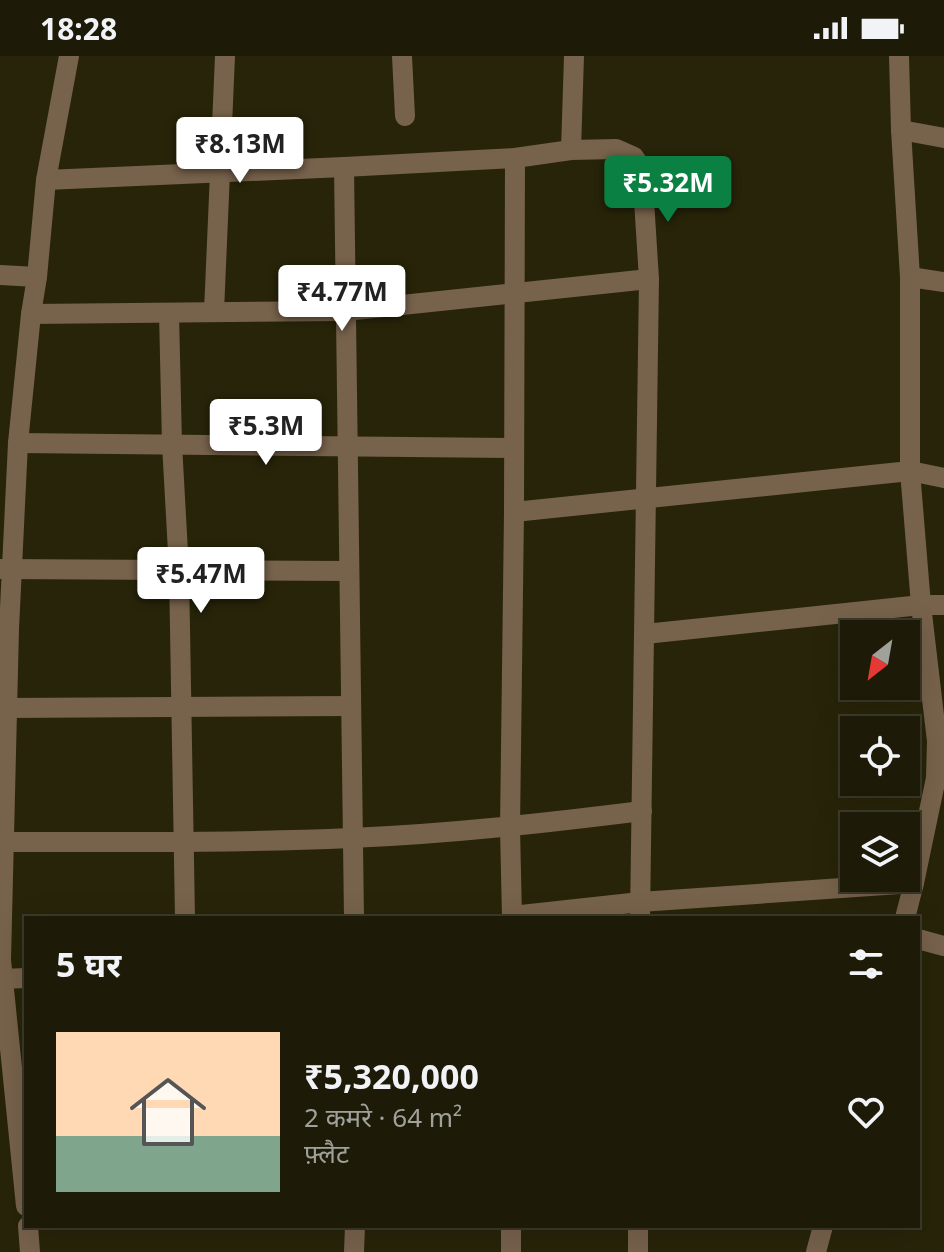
<!DOCTYPE html>
<html lang="hi">
<head>
<meta charset="utf-8">
<style>
	:root { --surface:#1d1b07; --page:#252411; --text:#f1f3f6; --muted:#a0a19b; --line:#3b3928; --accent:#0b8043 }
	body { margin:0; font-family:"Noto Sans","Noto Sans Devanagari",sans-serif; background:var(--page); color:var(--text); height:100vh; display:flex; flex-direction:column; font-size:30px; white-space:nowrap }
	* { box-sizing:border-box; margin:0 }
	p { font-size:26px; color:var(--muted) }
	.icon { flex:none; width:44px; height:44px; fill:none; stroke:currentColor; stroke-width:2; stroke-linecap:round; stroke-linejoin:round }
	.map { position:relative; flex:1; overflow:hidden }
	.details { position:absolute; left:24px; top:860px; width:896px; height:312px; display:flex; flex-direction:column; background:var(--surface); border-radius:0px; box-shadow:0 8px 32px #0002,0 0 0 2px var(--line) }
	.details>* { flex:none }
	.needle { width:52px; rotate:211deg }
	.fabs { position:absolute; left:840px; top:564px; display:grid; gap:16px }
	.fabs a { display:grid; place-items:center; width:80px; height:80px; border-radius:0px; background:var(--surface); box-shadow:0 8px 32px #0002,0 0 0 2px var(--line); font-size:40px }
	.price { position:absolute; translate:-50% -68px; padding:0 18px; border-radius:8px; background:#fff; color:#222; font-size:26px; line-height:52px; filter:drop-shadow(0 2px 4px #0008) }
	.price::after { content:''; position:absolute; left:50%; top:48px; width:24px; height:18px; margin-left:-12px; background:inherit; clip-path:polygon(0 0,100% 0,50% 100%) }
	.price.on { background:var(--accent); color:#fff }
	ul { padding:0; list-style:none }
	li { display:flex; align-items:center; gap:24px; height:200px; padding:0 32px }
	li+li { border-top:2px solid var(--line) }
	li span { display:grid; place-items:center; flex:none; width:224px; height:160px; border-radius:0px; color:#555 }
	li>.icon { margin-inline-start:auto }
	span .icon { width:96px; height:96px; fill:#fffc; stroke-width:1 }
	li b { font-size:34px }
	h2 { display:flex; justify-content:space-between; align-items:center; height:96px; padding:0 32px; font-size:34px }
	.status { display:flex; justify-content:space-between; align-items:center; height:56px; padding:0 40px; background:var(--surface); direction:ltr }
	.status svg { height:22px; fill:currentColor }
	.map>svg:first-child { display:block }
</style>
</head>
<body>
<div class="status"><b>18:28</b><svg viewBox="0 0 49 12"><path d="M0 12V9h3v3zM5 12V6h3v6zM10 12V3h3v9zM15 12V0h3v12zM26 1h20v11H26zM47 4h2v5h-2z"/></svg></div>
<div class="map">
<svg width="944" height="1196" viewBox="0 0 944 1196">
	<rect width="100%" height="100%" fill="#272409"/>
	<g fill="none" stroke-linecap="round" stroke-linejoin="round">
		<!-- minor -->
		<g stroke="#77624b" stroke-width="20">
			<polyline points="402,0 405,60"/>
			<polyline points="899,0 901,74 910,221 910,415 921,549 937,685 936,722 914,827 905,862"/>
			<polyline points="901,74 944,82"/>
			<polyline points="571,94 574,0"/>
			<polyline points="344,111 354,862"/>
			<polyline points="46,124 344,111 515,102 571,94 616,93 634,101 642,113 649,223 640,862"/>
			<polyline points="0,219 37,221"/>
			<polyline points="910,221 944,226"/>
			<polyline points="214,256 225,0"/>
			<polyline points="169,257 172,388 179,514 185,862"/>
			<polyline points="31,258 345,255 649,223"/>
			<polyline points="18,387 514,392"/>
			<polyline points="514,456 910,415 944,422"/>
			<polyline points="1,513 349,515"/>
			<polyline points="645,578 921,549 944,549"/>
			<polyline points="7,652 351,650"/>
			<path d="M4,786C119,786 235,787 351,782C449,778 545,767 642,755"/>
			<polyline points="512,860 640,846 914,827"/>
			<polyline points="512,862 510,772 514,456 515,102"/>
			<polyline points="918,883 944,890"/>
			<polyline points="3,923 26,922"/>
			<polyline points="26,1150 1,904 9,573 18,387 31,258 37,221 46,124 69,0"/>
			<polyline points="28,1170 30,1196"/>
			<polyline points="354,1196 355,1170"/>
			<polyline points="511,1196 511,1170"/>
			<polyline points="638,1196 638,1170"/>
			<polyline points="816,1196 823,1170"/>
		</g>
	</g>
</svg>
<div class="fabs">
<a><svg class="needle" viewBox="-14 -14 28 28"><path d="M0-13l5 13h-10z" fill="#e53935"/><path d="M0 13l5-13h-10z" fill="#a0a19b"/></svg></a>
<a><svg class="icon" aria-label="locate" viewBox="0 0 24 24"><circle cx="12" cy="12" r="6"/><path d="M12 2v4M12 18v4M2 12h4M18 12h4"/></svg></a>
<a><svg class="icon" aria-label="layers" viewBox="0 0 24 24"><path d="M12 4l9 5-9 5-9-5zM3 14l9 5 9-5"/></svg></a>
</div>
<b class="price" style="left:240px;top:129px">₹8.13M</b>
<b class="price on" style="left:668px;top:168px">₹5.32M</b>
<b class="price" style="left:342px;top:277px">₹4.77M</b>
<b class="price" style="left:266px;top:411px">₹5.3M</b>
<b class="price" style="left:201px;top:559px">₹5.47M</b>
<section class="details">
<h2>5 घर<svg class="icon" aria-label="filters" viewBox="0 0 24 24"><path d="M4 7h16M4 17h16"/><circle cx="9" cy="7" r="2"/><circle cx="15" cy="17" r="2"/></svg></h2>
<ul>
<li><span style="background:linear-gradient(#ffd9b3 65%,#7fa58c 0)"><svg class="icon" aria-label="home" viewBox="0 0 24 24"><path d="M3 11l9-7 9 7M6 9v11h12V9"/></svg></span><div><b>₹5,320,000</b><p>2 कमरे · 64 m²</p><p>फ़्लैट</p></div><svg class="icon" aria-label="heart" viewBox="0 0 24 24"><path d="M12 20l-8-8c-3-5 5-10 8-4 3-6 11-1 8 4z"/></svg></li>
</ul>
</section>
</div>
</body>
</html>
